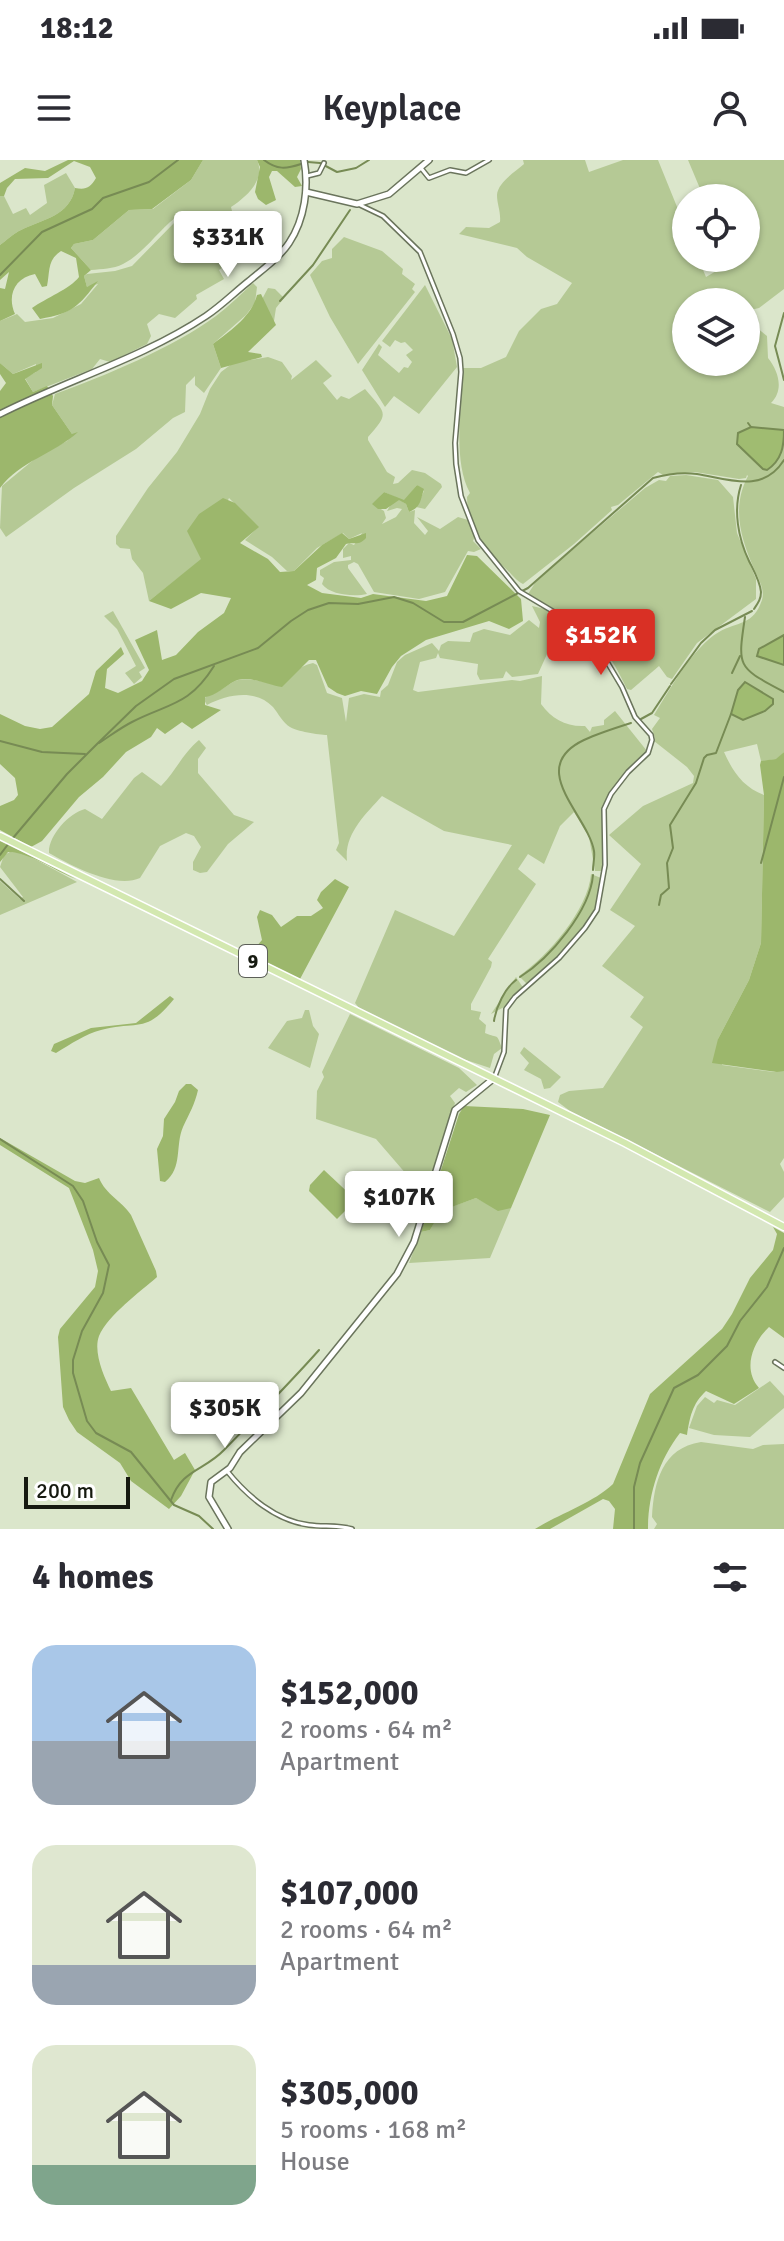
<!DOCTYPE html>
<html lang="en">
<head>
<meta charset="utf-8">
<style>
	:root { --surface:#fff; --page:#f7f7f7; --text:#2b2b33; --muted:#7c7c81; --accent:#d93025 }
	body { margin:0; font-family:Signika,sans-serif; background:var(--page); color:var(--text); height:100vh; display:flex; flex-direction:column; font-size:30px; white-space:nowrap }
	* { box-sizing:border-box; margin:0 }
	p { font-size:26px; color:var(--muted) }
	.icon { flex:none; width:44px; height:44px; fill:none; stroke:currentColor; stroke-width:2; stroke-linecap:round; stroke-linejoin:round }
	.map { position:relative; height:1369px; overflow:hidden }
	.details { display:flex; flex-direction:column; background:var(--surface); flex:1 }
	.details>* { flex:none }
	.controls { position:absolute; left:672px; top:24px; display:grid; gap:16px }
	.controls a { display:grid; place-items:center; width:88px; height:88px; border-radius:50%; background:var(--surface); box-shadow:0 2px 6px #0004; font-size:40px }
	.scale { position:absolute; left:24px; bottom:20px; width:106px; box-sizing:border-box; padding-left:8px; border:4px solid #161a10; border-top:0; font-size:22px; line-height:28px; white-space:nowrap; color:#161a10; -webkit-text-stroke:6px #fff; paint-order:stroke }
	.price { position:absolute; translate:-50% -68px; padding:0 18px; border-radius:8px; background:#fff; color:#222; font-size:26px; line-height:52px; filter:drop-shadow(0 2px 4px #0008) }
	.price::after { content:''; position:absolute; left:50%; top:48px; width:24px; height:18px; margin-left:-12px; background:inherit; clip-path:polygon(0 0,100% 0,50% 100%) }
	.price.on { background:var(--accent); color:#fff }
	ul { padding:0; list-style:none }
	li { display:flex; align-items:center; gap:24px; height:200px; padding:0 32px }
	li span { display:grid; place-items:center; flex:none; width:224px; height:160px; border-radius:24px; color:#555 }
	li>.icon { margin-inline-start:auto }
	span .icon { width:96px; height:96px; fill:#fffc; stroke-width:1 }
	li b { font-size:34px }
	h2 { display:flex; justify-content:space-between; align-items:center; height:96px; padding:0 32px; font-size:34px }
	.status { display:flex; justify-content:space-between; align-items:center; height:56px; padding:0 40px; background:var(--surface); direction:ltr }
	.status svg { height:22px; fill:currentColor }
	header { display:flex; justify-content:space-between; align-items:center; height:104px; padding:0 32px; background:var(--surface); font-size:36px; font-weight:600 }
	.map>svg:first-child { display:block }
</style>
</head>
<body>
<div class="status"><b>18:12</b><svg viewBox="0 0 49 12"><path d="M0 12V9h3v3zM5 12V6h3v6zM10 12V3h3v9zM15 12V0h3v12zM26 1h20v11H26zM47 4h2v5h-2z"/></svg></div>
<header><svg class="icon" aria-label="menu" viewBox="0 0 24 24"><path d="M4 6h16M4 12h16M4 18h16"/></svg>Keyplace<svg class="icon" aria-label="person" viewBox="0 0 24 24"><circle cx="12" cy="8" r="4"/><path d="M4 21q1-7 8-7t8 7"/></svg></header>
<div class="map">
<svg width="784" height="1369" viewBox="0 0 784 1369">
	<rect width="100%" height="100%" fill="#dbe6cb"/>
	<!-- green -->
	<g fill="#b5c995" fill-rule="evenodd">
		<path d="M203,0H257C266,20 246,37 231,47L235,63L243,73L235,80C223,63 196,43 175,58C157,72 144,93 123,104C113,109 102,109 91,110L71,88L74,84L93,80L129,50L153,49L191,20Z"/>
		<path d="M523,0H585L589,12L623,0H658L686,69V98H698L706,117L730,103L729,98H746V38H704L688,0H784V129L759,148L746,151V142H686V202H746V165L757,168L767,176L768,198C779,212 784,230 771,243L784,247V592L777,599L761,601L757,584L724,592C733,612 743,627 764,635L761,783L749,820L718,879L722,905L774,912L784,910V998L780,1004L784,1012V1037L770,1052L570,951L558,942L560,935L569,931L603,928L643,867L630,857L644,837L602,806L635,766L610,750L641,704L609,675L643,646L693,623L694,616L687,607L654,581L655,578L652,569L660,558L654,555C670,529 693,487 719,472C738,461 753,466 762,440C765,430 759,420 755,411C741,379 731,348 748,316L747,315L746,318L739,319L695,312L663,315L658,312L618,345L611,347L612,350L574,384L523,424C515,420 511,413 504,407C484,391 467,363 467,337L470,333C452,300 462,245 463,208H481L506,197L519,171L541,149L557,144L572,123L527,97L517,88L459,74L466,67L489,68L500,62C501,52 497,44 497,35C498,22 515,12 524,4Z"/>
		<path d="M66,13L75,28C70,56 43,59 21,70C14,73 7,80 0,85V36H4L13,54L26,48L30,55L47,43L44,25Z"/>
		<polygon points="196,58 228,76 237,96 219,110 224,119 196,135 197,139 175,158 159,154 147,164 151,176 147,184 110,202 100,199 92,209 33,232 25,218 36,212 36,204 13,214 0,203 0,161 17,154 25,162 53,158 81,144 98,124 87,127 84,116 87,114 115,111 132,106 174,63"/>
		<polygon points="344,77 382,91 403,109 402,114 415,124 412,129 415,132 358,204 330,157 310,115 322,101 332,98 332,89"/>
		<path d="M253,123L257,127L255,143L246,155L213,184L221,208L204,233L195,225V216L186,225L185,252L173,258L136,289L74,328L6,377L0,368L2,326L37,297L67,281L72,274L52,245L55,234C105,216 174,187 216,156C229,146 241,134 253,123Z"/>
		<polygon points="425,125 452,179 457,207 419,254 394,236 385,247 362,210 379,184 382,187 378,195 399,213 404,207 408,208 412,202 406,195 413,190 405,182 401,183 395,180 390,187 382,181"/>
		<polygon points="268,128 275,129 284,138 276,148 274,161 262,168 260,143"/>
		<path d="M268,197L282,202L292,216L291,220L316,200L332,216L323,223L337,240L341,236L349,239L365,229C386,254 390,252 368,277V280L387,312L395,317L393,324L398,323L412,310L425,313L441,324L442,327L425,349L416,347L424,331L417,325L405,340H400L406,344L409,352L415,350L414,363L425,375L428,371L417,357L440,369L458,357L468,360L475,376L473,381L481,389L474,392L468,391L445,432L419,439L374,432L358,404L354,402L348,405V408L367,434C354,437 330,435 322,424L324,418L320,415V410L334,402L351,400V396L343,398V389L349,383L354,385L362,373L349,379L343,373L317,388L294,411H287L272,397L245,380L258,367L229,338L202,399L149,441L143,413L132,399L130,389L120,388L116,384V376L148,328L177,292L200,254L210,229L221,212L233,203ZM384,332L395,337L387,351L397,348L402,349L396,357L382,364L386,358L384,351L373,344Z"/>
		<path d="M686,315L718,320L733,337L737,373L756,419V439L697,483L672,519L667,517L659,506L631,530L627,529C617,509 607,489 591,474C583,466 573,462 567,453L560,452L528,434L535,423L558,402L645,328L659,320L666,321L670,316Z"/>
		<path d="M532,446L545,449L553,456L552,483L538,514L512,517L506,511L503,518L480,520L477,514L478,504L440,498L438,493L436,498L420,502L413,530L418,532L512,520L520,521L542,516L541,544C552,559 566,567 585,566L590,572L592,567L604,565V560L615,551L647,591L624,615L603,647L604,707L602,711H595L589,677L574,652L560,666L544,704L528,694L518,709L536,724L488,799L492,802L491,807L471,844V850L481,852L479,859L486,865L485,873C499,879 496,872 502,888L494,894L490,908L457,897L359,848L355,843L395,750L454,776L512,685L444,671L382,636C365,655 344,674 347,701L336,690L339,683L327,575C319,575 296,571 290,567C283,563 278,553 273,547C256,529 228,534 207,545L204,540L206,536C217,534 225,526 235,521C244,517 265,521 274,525C287,518 298,506 313,503L317,505L327,533L342,538L346,562L349,538L364,534L380,537L381,531L388,525L397,502L405,495L432,483L439,491L441,485L448,481L470,482L473,473L484,469L510,475L529,460L539,468L540,462Z"/>
		<polygon points="113,451 145,508 139,512 142,517 134,524 125,513 136,506 117,469 104,456"/>
		<path d="M199,580L206,588L198,599V613L234,655L254,662L228,684L207,712L200,713L193,710V702L201,687L194,676L186,673L160,686L140,718C115,729 72,706 49,693C48,676 69,653 85,649L102,659L134,618L142,612L161,626C176,611 183,593 199,580Z"/>
		<polygon points="10,692 24,693 77,722 0,755 0,721 20,739 23,737 0,707 4,695"/>
		<path d="M591,714L601,718L597,748L586,764L559,795L528,825L519,816C548,796 588,750 591,714Z"/>
		<polygon points="516,817 524,829 506,846 491,854"/>
		<polygon points="305,850 309,850 313,866 319,874 310,908 268,888 287,861 302,858"/>
		<polygon points="350,854 459,908 477,925 466,932 459,928 450,936 455,943 426,1037 376,979 316,959 317,931 324,917 322,912"/>
		<polygon points="524,887 561,917 550,928 544,929 541,919 524,910 529,903 520,893"/>
		<polygon points="476,1038 495,1048 511,1048 490,1098 409,1103 421,1072 430,1070 440,1051"/>
		<polygon points="770,1221 784,1236 784,1248 750,1277 714,1275 689,1268 697,1246 705,1237 714,1243 717,1240 735,1245"/>
		<path d="M701,1282L753,1289L763,1285L784,1284V1369H654L657,1364L652,1357C654,1322 662,1288 701,1282Z"/>
	</g>
	<!-- forest -->
	<g fill="#9cb76c">
		<path d="M68,0H203L191,20L152,49L129,50L93,80L74,84L71,88L91,110L84,116L87,127L98,121C78,147 73,153 40,159L32,148C46,138 70,129 79,117L76,98L61,91C47,100 50,112 47,126L42,127L35,114C14,118 7,136 15,154L0,161V128L5,129L9,112L0,120V85C7,80 14,73 21,70C43,59 70,56 75,28C86,30 90,28 96,18L90,7L74,1L48,18L15,19L7,28L4,36H0V23L25,8L45,11Z"/>
		<polygon points="257,0 300,0 301,9 297,17 302,26 295,27 277,11 272,11 269,17 276,40 266,45 258,39 255,32 260,7"/>
		<path d="M261,134L276,165L248,192L261,194L262,197L221,208L213,184C229,172 252,156 257,135Z"/>
		<path d="M0,203L13,214L42,203V208L25,219L33,232L47,226L53,236L52,245L72,274L78,272C54,294 20,301 0,328V231L6,223L0,214Z"/>
		<path d="M417,325L424,329C420,341 421,347 409,352L406,344L399,340L386,349H378L372,344L384,332L404,340Z"/>
		<path d="M223,338L235,343L259,367L240,383L268,399L280,412L294,411L322,385L342,373L349,379L366,373V378C359,386 355,382 346,384L336,398L317,408L316,420L307,425L322,433L361,438L373,434L426,441L447,436L467,395L477,396L521,439L523,461L509,469L489,461L426,480L401,496L392,507L377,534L361,531L345,536L337,533L328,527L316,500H309L282,527C268,525 249,515 235,521C225,526 216,536 205,537V545L221,550L192,569L182,562L165,574L157,568L151,577L126,592L103,617L79,637L42,681L31,687L0,670V646L14,640L18,635L15,618L0,604V554L25,566L40,569L52,567L89,534L96,511L121,487L124,494L107,509L105,528L118,533L142,521L149,510L135,480L157,470L162,500L176,495L198,472L224,453L231,438L201,433L171,449L149,441L201,399L187,371L199,354Z"/>
		<polygon points="784,592 784,911 777,912 712,903 718,879 749,820 761,783 764,635 760,605 761,601 776,599"/>
		<path d="M0,680L76,719C53,710 32,693 8,692L0,702Z"/>
		<polygon points="335,719 349,727 300,819 249,795 262,780 257,757 260,750 272,755 281,767 297,756 311,756 323,748 317,740 321,732"/>
		<path d="M170,836L174,839C145,875 138,860 101,870C85,874 71,884 56,893L51,891L54,884L91,868L136,863Z"/>
		<path d="M186,924H191L198,930C195,944 189,954 183,967C175,985 183,1008 165,1022L160,1021L157,989L163,976L164,959L175,942L179,931Z"/>
		<polygon points="464,946 523,949 550,955 511,1048 498,1051 476,1038 441,1051 430,1070 421,1072 459,954"/>
		<path d="M0,978L75,1021L85,1023L99,1018C106,1035 121,1040 131,1055L156,1111L157,1117C140,1132 108,1155 99,1176C93,1192 104,1217 111,1231L131,1228L174,1300L185,1293L195,1310L181,1336L169,1349L131,1321L120,1303L77,1272L69,1260L63,1247L58,1177L60,1169L95,1127L98,1111L93,1090L69,1028L0,985Z"/>
		<polygon points="324,1010 356,1040 337,1059 309,1031 310,1025"/>
		<path d="M773,1067L784,1073V1178L769,1167C753,1182 742,1209 759,1228L734,1244L706,1231C692,1244 690,1257 687,1275L680,1273C659,1300 648,1335 648,1369H613L615,1349L609,1341L603,1339L550,1369H535C559,1354 593,1343 613,1324L650,1234L722,1169L732,1154L750,1118L773,1090L777,1074Z"/>
	</g>
	<!-- water -->
	<g fill="#a0bc71" stroke="#778b54" stroke-width="2">
		<path d="M751,267L784,270C784,286 782,300 767,310L763,309L737,284L738,273Z"/>
		<polygon points="784,475 784,505 757,496 759,489"/>
		<polygon points="745,522 773,539 773,544 765,551 743,560 731,554 738,530"/>
	</g>
	<g fill="none" stroke-linecap="round" stroke-linejoin="round">
		<!-- stream -->
		<g stroke="#778b54" stroke-width="2">
			<path d="M264,0C277,10 286,9 301,4"/>
			<polyline points="308,2 320,3 337,12 356,8 369,0"/>
			<polyline points="0,115 42,72 92,49 103,38 149,22 178,0"/>
			<polyline points="280,141 313,105 350,50"/>
			<polyline points="784,153 775,186 784,220"/>
			<polyline points="748,263 751,267"/>
			<path d="M741,325C733,350 738,378 749,401C754,411 760,421 761,432C761,439 758,443 754,449"/>
			<path d="M745,457C737,509 738,507 784,532"/>
			<polyline points="732,513 740,496"/>
			<polyline points="671,524 701,483 715,470 752,451"/>
			<polyline points="641,559 652,553 670,526"/>
			<polyline points="0,581 42,592 85,594"/>
			<path d="M99,583C110,576 120,568 132,562C169,543 189,546 214,506"/>
			<path d="M13,678L67,614L95,586L136,546L174,519L258,488L291,461L308,450L329,443L358,444L394,437L413,443L444,462H463L528,428L653,318C667,314 682,312 697,314C728,319 763,334 784,300"/>
			<polyline points="0,695 9,683"/>
			<polyline points="761,703 784,617"/>
			<path d="M593,710C593,704 595,697 594,691C588,655 525,608 584,580C599,573 615,568 631,563"/>
			<polyline points="0,719 24,741"/>
			<polyline points="659,745 661,735 669,728 667,703 673,688 670,665 696,623 704,598 707,595 716,593 731,554"/>
			<path d="M520,817C550,798 590,751 593,715"/>
			<path d="M494,861C496,847 505,828 516,820"/>
			<polyline points="0,979 73,1026 83,1041 97,1082 109,1105 103,1133 82,1171 73,1200 73,1213 87,1261 96,1273 131,1292 174,1345 199,1356 213,1369"/>
			<path d="M171,1340C182,1309 204,1311 224,1290C256,1257 289,1224 319,1190"/>
			<polyline points="634,1369 634,1327 640,1303 674,1228 698,1215 727,1186 740,1161 767,1127 784,1088"/>
		</g>
		<!-- street casing -->
		<g stroke="#6a745c" stroke-width="6">
			<g id="street">
				<polyline points="421,8 429,18 450,10 466,13 489,0"/>
				<polyline points="307,16 319,13 324,3"/>
				<polyline points="358,44 383,56 420,92 453,174 460,198 461,212 455,283 456,304 461,336 478,380 519,431 571,462 594,480 622,527 635,557 651,575 652,580 648,593 628,612 611,634 604,649 605,705 597,750 585,768 559,798 515,837 506,849 504,892 495,916"/>
				<polyline points="775,1202 784,1208"/>
				<path d="M227,1311C247,1336 276,1361 309,1365C323,1367 338,1365 352,1369"/>
			</g>
		</g>
		<!-- secondary casing -->
		<g stroke="#6a745c" stroke-width="8">
			<g id="secondary">
				<polyline points="306,32 357,44 389,34 429,0"/>
				<path d="M0,254C67,220 143,198 206,156C221,146 235,132 249,121C263,109 279,98 289,83C305,59 309,27 304,0"/>
				<polyline points="228,1369 209,1337 211,1322 230,1308 240,1292 301,1233 397,1114 414,1082 455,950 493,919"/>
			</g>
		</g>
		<!-- primary casing -->
		<g stroke="#fff" stroke-width="9">
			<polyline id="primary" points="0,676 625,983 784,1067"/>
		</g>
		<!-- street -->
		<use href="#street" stroke="#fff" stroke-width="3"/>
		<!-- secondary -->
		<use href="#secondary" stroke="#fff" stroke-width="5"/>
		<!-- primary -->
		<use href="#primary" stroke="#d3e8b0" stroke-width="6"/>
	</g>
	<g text-anchor="middle" stroke-width="8" stroke-linejoin="round" paint-order="stroke">
		<!-- shield labels -->
		<rect fill="#fff" stroke="#5c5f58" stroke-width="2" x="239" y="785" width="28" height="32" rx="6"/>
		<g font-size="20" font-weight="bold" fill="#161a10">
			<text x="253" y="808">9</text>
		</g>
	</g>
</svg>
<div class="controls">
<a><svg class="icon" aria-label="locate" viewBox="0 0 24 24"><circle cx="12" cy="12" r="6"/><path d="M12 2v4M12 18v4M2 12h4M18 12h4"/></svg></a>
<a><svg class="icon" aria-label="layers" viewBox="0 0 24 24"><path d="M12 4l9 5-9 5-9-5zM3 14l9 5 9-5"/></svg></a>
</div>
<div class="scale">200 m</div>
<b class="price" style="left:228px;top:119px">$331K</b>
<b class="price on" style="left:601px;top:517px">$152K</b>
<b class="price" style="left:399px;top:1079px">$107K</b>
<b class="price" style="left:225px;top:1290px">$305K</b>
</div>
<section class="details">
<h2>4 homes<svg class="icon" aria-label="filters" viewBox="0 0 24 24"><path d="M4 7h16M4 17h16"/><circle cx="9" cy="7" r="2"/><circle cx="15" cy="17" r="2"/></svg></h2>
<ul>
<li><span style="background:linear-gradient(#a9c7e8 60%,#9aa5b1 0)"><svg class="icon" aria-label="home" viewBox="0 0 24 24"><path d="M3 11l9-7 9 7M6 9v11h12V9"/></svg></span><div><b>$152,000</b><p>2 rooms · 64 m²</p><p>Apartment</p></div></li>
<li><span style="background:linear-gradient(#dfe7d0 75%,#9aa5b1 0)"><svg class="icon" aria-label="home" viewBox="0 0 24 24"><path d="M3 11l9-7 9 7M6 9v11h12V9"/></svg></span><div><b>$107,000</b><p>2 rooms · 64 m²</p><p>Apartment</p></div></li>
<li><span style="background:linear-gradient(#dfe7d0 75%,#7fa58c 0)"><svg class="icon" aria-label="home" viewBox="0 0 24 24"><path d="M3 11l9-7 9 7M6 9v11h12V9"/></svg></span><div><b>$305,000</b><p>5 rooms · 168 m²</p><p>House</p></div></li>
</ul>
</section>
</body>
</html>
